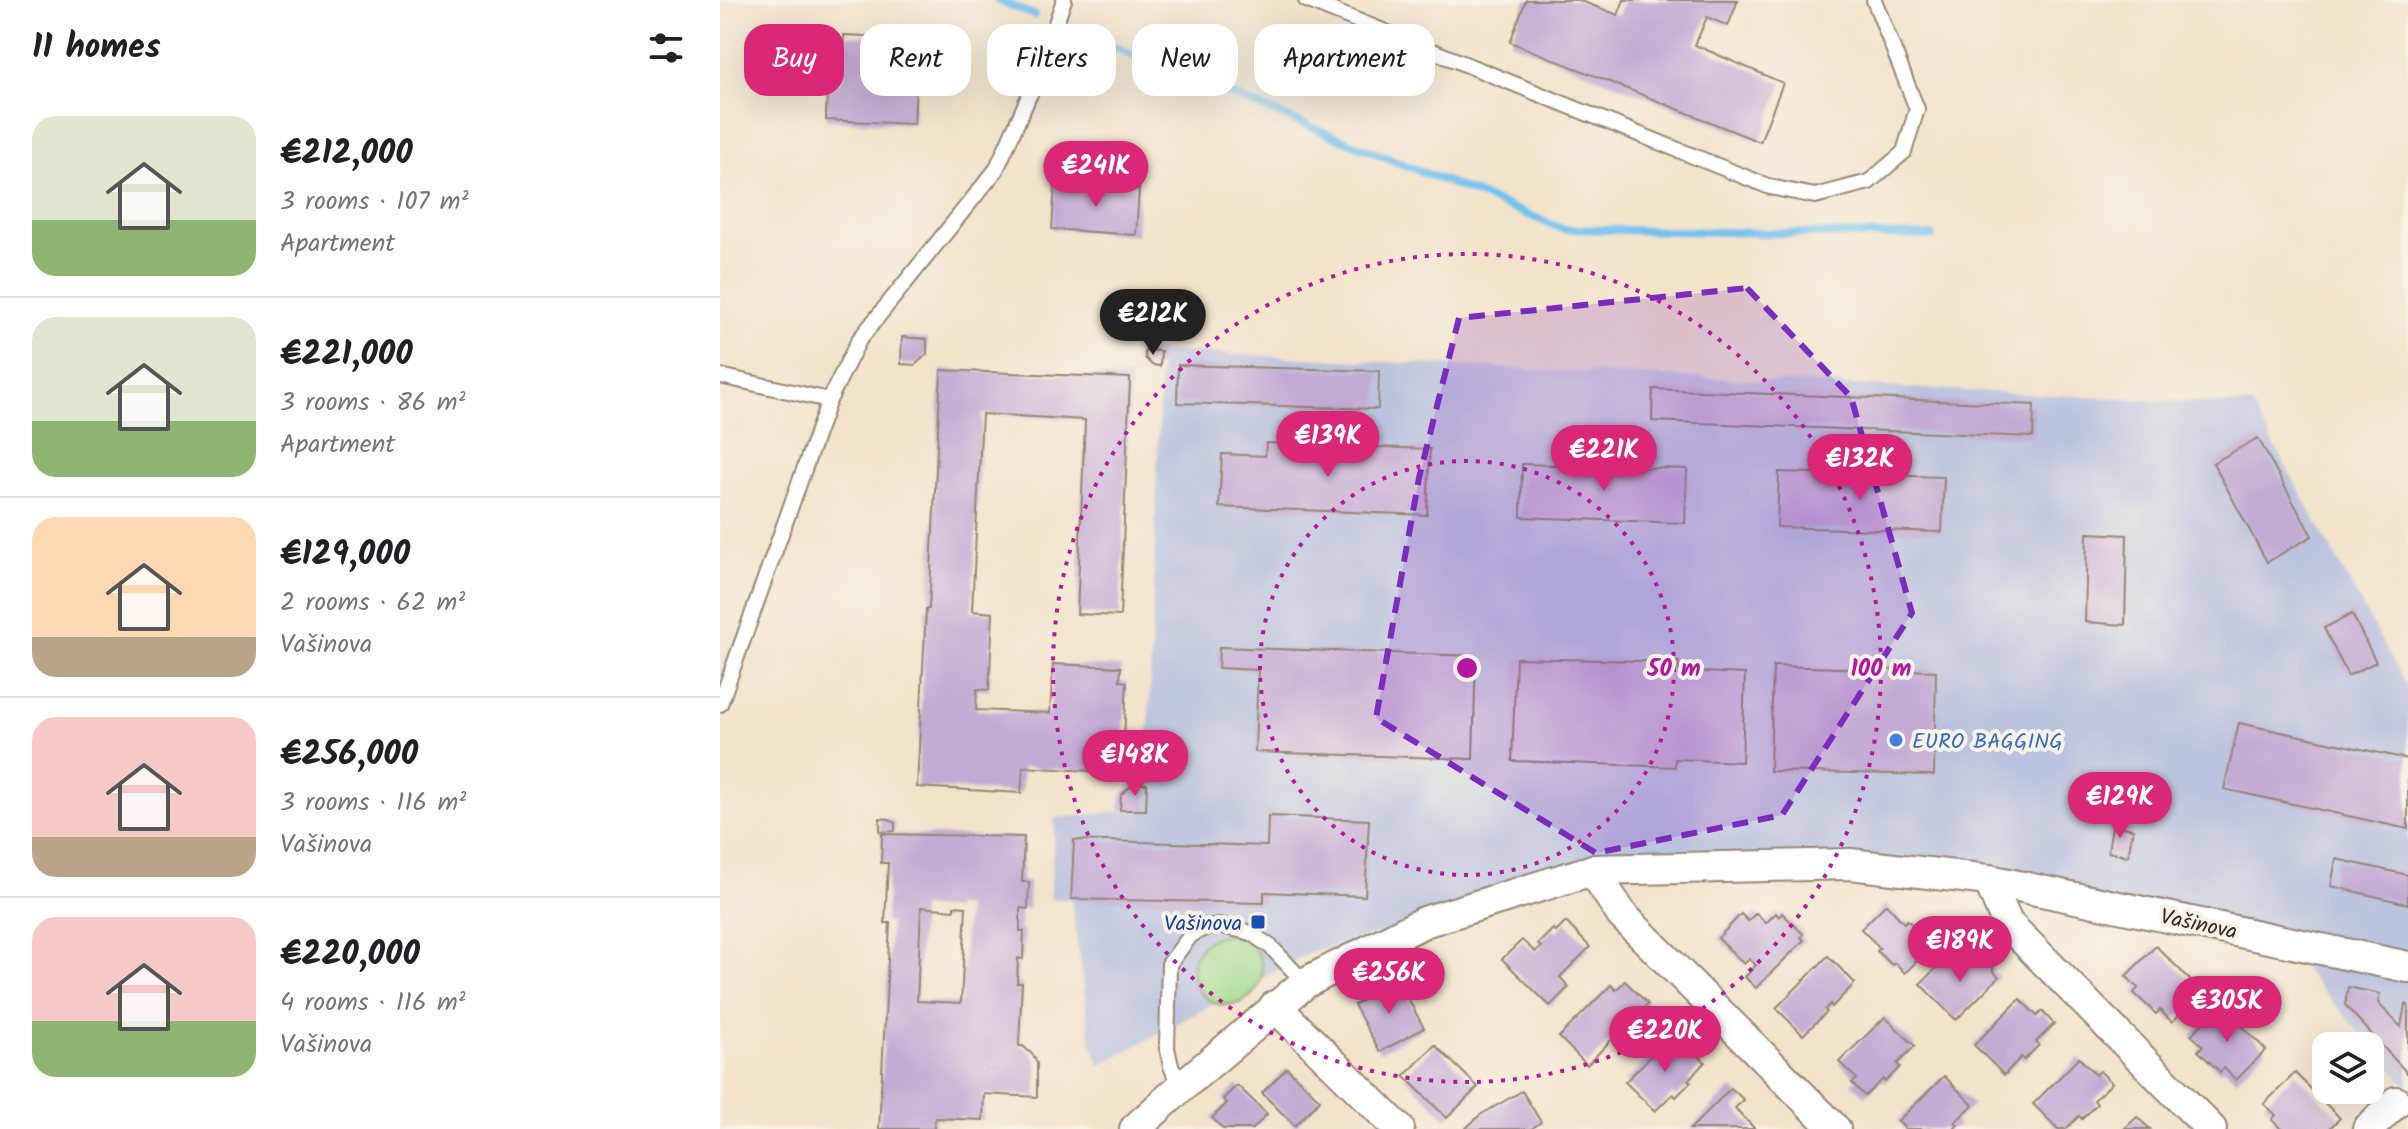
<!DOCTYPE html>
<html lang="en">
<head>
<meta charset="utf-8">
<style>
	:root { --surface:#fff; --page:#f6f6f6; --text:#202124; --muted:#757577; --line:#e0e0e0; --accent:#db2777 }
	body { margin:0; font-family:Kalam,sans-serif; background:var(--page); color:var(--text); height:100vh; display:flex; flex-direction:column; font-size:30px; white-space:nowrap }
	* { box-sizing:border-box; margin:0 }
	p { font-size:26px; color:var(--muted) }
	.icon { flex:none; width:44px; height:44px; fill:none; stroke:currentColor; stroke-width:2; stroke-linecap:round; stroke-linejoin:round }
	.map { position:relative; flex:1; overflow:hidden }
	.sheet { display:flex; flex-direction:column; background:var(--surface); width:720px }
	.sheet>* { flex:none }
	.top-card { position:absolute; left:24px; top:24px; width:760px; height:72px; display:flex; gap:16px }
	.fabs { position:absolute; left:1592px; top:1032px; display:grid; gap:16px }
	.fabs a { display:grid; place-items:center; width:72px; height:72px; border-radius:16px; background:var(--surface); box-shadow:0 8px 32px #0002; font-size:40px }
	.price { position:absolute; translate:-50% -68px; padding:0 18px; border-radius:28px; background:var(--accent); color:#fff; font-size:26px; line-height:52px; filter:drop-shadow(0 2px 4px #0008) }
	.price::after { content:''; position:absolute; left:50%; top:48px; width:24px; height:18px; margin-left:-12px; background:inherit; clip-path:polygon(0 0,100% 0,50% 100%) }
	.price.current { background:#222; color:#fff }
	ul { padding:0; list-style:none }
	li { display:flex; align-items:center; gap:24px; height:200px; padding:0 32px }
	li+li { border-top:2px solid var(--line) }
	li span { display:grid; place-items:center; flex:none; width:224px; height:160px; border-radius:24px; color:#555 }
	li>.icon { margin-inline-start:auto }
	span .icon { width:96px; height:96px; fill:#fffc; stroke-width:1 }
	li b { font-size:34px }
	h2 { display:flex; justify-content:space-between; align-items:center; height:96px; padding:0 32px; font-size:34px }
	.tag { padding:0 28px; border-radius:24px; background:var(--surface); box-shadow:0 8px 32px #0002; font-size:28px; line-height:72px }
	.tag.current { background:var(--accent); color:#fff }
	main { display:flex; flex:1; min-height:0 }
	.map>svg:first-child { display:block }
</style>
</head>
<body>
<main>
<section class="sheet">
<h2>11 homes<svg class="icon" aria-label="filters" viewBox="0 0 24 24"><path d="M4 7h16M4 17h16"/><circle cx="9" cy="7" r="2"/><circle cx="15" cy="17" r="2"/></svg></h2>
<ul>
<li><span style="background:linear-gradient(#dfe7d0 65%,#8fb573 0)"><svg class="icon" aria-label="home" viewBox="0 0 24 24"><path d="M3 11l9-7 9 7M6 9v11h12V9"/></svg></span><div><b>€212,000</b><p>3 rooms · 107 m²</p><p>Apartment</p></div></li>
<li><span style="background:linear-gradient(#dfe7d0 65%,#8fb573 0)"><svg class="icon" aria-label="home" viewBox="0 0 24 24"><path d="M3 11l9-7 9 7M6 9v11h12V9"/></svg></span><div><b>€221,000</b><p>3 rooms · 86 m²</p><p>Apartment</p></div></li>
<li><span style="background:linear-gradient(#ffd9b3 75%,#b9a48a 0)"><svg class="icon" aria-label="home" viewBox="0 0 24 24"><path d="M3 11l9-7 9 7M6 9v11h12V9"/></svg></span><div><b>€129,000</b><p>2 rooms · 62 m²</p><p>Vašinova</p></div></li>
<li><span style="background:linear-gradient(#f6c9c9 75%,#b9a48a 0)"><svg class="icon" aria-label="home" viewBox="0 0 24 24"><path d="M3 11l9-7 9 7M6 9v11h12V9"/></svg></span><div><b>€256,000</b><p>3 rooms · 116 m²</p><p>Vašinova</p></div></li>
<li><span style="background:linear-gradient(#f6c9c9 65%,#8fb573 0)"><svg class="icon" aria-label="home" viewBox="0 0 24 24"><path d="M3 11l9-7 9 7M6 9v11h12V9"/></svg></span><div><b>€220,000</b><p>4 rooms · 116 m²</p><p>Vašinova</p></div></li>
</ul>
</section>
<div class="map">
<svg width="1688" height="1129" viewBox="0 0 1688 1129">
	<rect width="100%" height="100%" fill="#f7f3e8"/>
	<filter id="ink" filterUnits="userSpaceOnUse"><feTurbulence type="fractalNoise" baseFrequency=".0125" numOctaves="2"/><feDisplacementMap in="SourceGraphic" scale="16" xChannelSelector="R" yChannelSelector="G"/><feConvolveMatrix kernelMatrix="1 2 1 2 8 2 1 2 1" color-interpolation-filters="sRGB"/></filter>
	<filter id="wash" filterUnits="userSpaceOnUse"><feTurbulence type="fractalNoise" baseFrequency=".006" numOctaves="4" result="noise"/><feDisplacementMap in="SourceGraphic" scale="32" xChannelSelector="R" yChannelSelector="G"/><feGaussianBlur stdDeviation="1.8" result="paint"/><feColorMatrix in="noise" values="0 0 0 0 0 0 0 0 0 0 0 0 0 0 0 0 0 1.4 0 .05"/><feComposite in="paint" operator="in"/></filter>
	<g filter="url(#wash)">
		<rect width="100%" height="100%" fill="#f3e3ca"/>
		<!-- industrial -->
		<polygon fill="#bcc3de" points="441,351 1532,405 1688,689 1688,1087 1558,940 1269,880 873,870 704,922 595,950 380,1065 371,1043 351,899 330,899 335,818 426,809"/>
		<!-- green -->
		<circle fill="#a1da8d" stroke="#6e8256" stroke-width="2" cx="507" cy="970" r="35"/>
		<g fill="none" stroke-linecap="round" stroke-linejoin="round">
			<!-- stream -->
			<g stroke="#73c1ee" stroke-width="8">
				<polyline points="277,0 314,15"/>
				<polyline points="357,32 843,229 1212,236"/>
			</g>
		</g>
		<g id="blocks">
			<!-- building -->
			<g fill="#c4abd4" fill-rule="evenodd">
				<polygon points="806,0 858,0 898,15 904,0 1018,0 1008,26 987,17 975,45 1063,83 1040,142 790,42"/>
				<polygon points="124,35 165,37 162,82 196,84 194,124 106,120 107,81 121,83 122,67 115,67 116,43 124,44"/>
				<polygon points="335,183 419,189 416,235 332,229"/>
				<polygon points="182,337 207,339 207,354 195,365 181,364"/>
				<polygon points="425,350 441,351 440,366 432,365 425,358"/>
				<polygon points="458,365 659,371 658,409 457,403"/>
				<polygon points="221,370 410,378 400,616 357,614 365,420 262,414 252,611 273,613 269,690 257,689 256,710 330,713 333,664 401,667 400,681 407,682 402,773 303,767 301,793 197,787 206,609 209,609"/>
				<polygon points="933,389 1314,405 1313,437 932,421"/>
				<polygon points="1538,438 1592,536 1547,562 1493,463"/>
				<polygon points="546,443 710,449 707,515 499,507 502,454 545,456"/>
				<polygon points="802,464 967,469 965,523 801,517"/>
				<polygon points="1059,472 1224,477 1222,532 1057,527"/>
				<polygon points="1367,533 1407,535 1405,625 1365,622"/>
				<polygon points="1632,614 1656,662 1628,676 1604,628"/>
				<polygon points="499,647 756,656 753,759 535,752 538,670 498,668"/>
				<polygon points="796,658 959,662 959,671 1025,674 1022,762 955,759 955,767 792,761"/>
				<polygon points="1053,666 1216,671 1214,775 1050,771"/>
				<polygon points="1519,723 1688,759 1688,829 1504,789"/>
				<polygon points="413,784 427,784 426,810 400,810 401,795"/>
				<polygon points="548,816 649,820 645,896 544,892 544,903 351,899 354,840 547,846"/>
				<polygon points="160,818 169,819 175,823 175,831 160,832"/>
				<polygon points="1392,825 1413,829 1408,856 1388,852"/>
				<path d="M162,834L304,837L302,882H309L308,909L300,908V931H304L303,959L298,958L297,983H302L299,1046H303L313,1055L317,1063V1097L264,1094L263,1120L215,1118L214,1129H159L170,923H165L168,863H161ZM234,906L246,907L241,1003L197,1001L201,907L234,910Z"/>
				<polygon points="1616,859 1688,875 1688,904 1611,886"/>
				<polygon points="1166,904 1184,923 1187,920 1197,929 1194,932 1210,948 1185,973 1175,963 1172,965 1157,951 1160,948 1141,929"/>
				<polygon points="1036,913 1046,923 1056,913 1059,917 1062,913 1083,934 1081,937 1084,940 1036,988 1025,977 1036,965 1029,959 1024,964 998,938 1021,914 1028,921"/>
				<polygon points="846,922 870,947 840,977 849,987 830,1006 782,959 802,940 815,952 821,947 818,944 833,929 836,932"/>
				<polygon points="1436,946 1482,992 1452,1022 1440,1010 1436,1014 1414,993 1418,988 1406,976"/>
				<polygon points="1254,952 1260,958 1268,958 1273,963 1273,971 1279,977 1236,1020 1200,984 1225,959 1235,970"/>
				<polygon points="1108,956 1135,983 1112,1007 1110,1004 1105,1010 1107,1012 1083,1035 1056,1008"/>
				<polygon points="678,980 704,1028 660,1052 634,1005"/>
				<polygon points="905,981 928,1004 916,1016 921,1020 900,1040 896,1035 867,1065 839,1037 891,985 896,990"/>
				<polygon points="1628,987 1660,994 1658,1003 1681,1027 1685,1004 1688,1005 1688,1074 1625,1005"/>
				<polygon points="1300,999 1317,1016 1322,1011 1334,1024 1316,1042 1319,1045 1304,1060 1301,1057 1284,1075 1254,1045"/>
				<polygon points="1501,1005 1546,1050 1516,1080 1504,1068 1500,1072 1478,1051 1483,1046 1471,1035"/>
				<polygon points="1165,1017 1195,1046 1177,1064 1180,1067 1165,1082 1163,1079 1145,1096 1132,1083 1137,1079 1119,1062"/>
				<polygon points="951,1036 968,1053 978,1045 975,1052 985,1062 968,1080 971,1082 956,1097 953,1094 935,1111 905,1082"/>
				<polygon points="715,1045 758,1087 727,1118 684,1076"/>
				<polygon points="1359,1058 1376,1075 1380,1071 1392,1083 1374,1100 1377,1104 1362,1119 1359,1116 1346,1129 1338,1129 1313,1104"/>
				<polygon points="567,1068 600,1100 575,1126 542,1093"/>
				<polygon points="1575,1073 1620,1118 1609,1129 1561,1129 1552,1120 1556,1115 1544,1104"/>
				<polygon points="1224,1076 1253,1105 1235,1122 1238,1125 1234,1129 1185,1129 1178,1121"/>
				<polygon points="517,1085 547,1114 533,1129 503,1129 492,1118 507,1103 503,1099"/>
				<polygon points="1011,1088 1024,1100 1015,1108 1035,1129 970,1129"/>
				<polygon points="802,1091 821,1122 811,1129 745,1129 760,1115"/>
				<polygon points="1417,1117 1430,1129 1404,1129"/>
			</g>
		</g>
	</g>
	<g filter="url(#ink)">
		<use href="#blocks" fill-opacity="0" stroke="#978674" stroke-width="2"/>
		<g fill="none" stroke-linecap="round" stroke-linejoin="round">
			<!-- service casing -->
			<g stroke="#978674" stroke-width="18">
				<g id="service">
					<polyline points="586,0 1050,187 1095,196 1149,182 1184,152 1197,109 1154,0"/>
					<polyline points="0,376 109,400"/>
					<polyline points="0,704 109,400 139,340 276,170 317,78 344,0"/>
					<polyline points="460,1088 451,1066 447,1048 449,964 471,935 486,927 499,925 531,933 551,947 585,983"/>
				</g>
			</g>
			<!-- minor casing -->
			<g stroke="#978674" stroke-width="34">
				<g id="minor">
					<polyline points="873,870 902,915 1115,1129"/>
					<polyline points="1269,880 1287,923 1491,1129"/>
					<polyline points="555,1006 679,1129"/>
					<polyline points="415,1129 460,1088 585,983 704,922 873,870 1130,864 1269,880 1688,967"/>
					<polyline points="1648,1129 1676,1102"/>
				</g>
			</g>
			<!-- service -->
			<use href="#service" stroke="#fff" stroke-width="14"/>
			<!-- minor -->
			<use href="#minor" stroke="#fff" stroke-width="30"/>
		</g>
	</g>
	<!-- marked area -->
	<path fill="#7b2cbf" fill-opacity="0.2" stroke="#7b2cbf" stroke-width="6" stroke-dasharray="16 10" stroke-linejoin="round" d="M1027,288L1131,397L1192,613L1062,815L876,853L656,718L699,478L739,318Z"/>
	<!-- distance rings -->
	<g fill="none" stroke="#b5179e" stroke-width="4" stroke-dasharray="4 8">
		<circle cx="747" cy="668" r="207"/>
		<circle cx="747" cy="668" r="414"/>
	</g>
	<!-- markers -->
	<circle fill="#3f7fe0" stroke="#f7f3e8" stroke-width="3" cx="1176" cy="740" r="8"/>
	<rect fill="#1a4fb4" stroke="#f7f3e8" stroke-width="3" x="530" y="914" width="16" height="16" rx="4"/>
	<g text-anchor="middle" stroke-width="8" stroke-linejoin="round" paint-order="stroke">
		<!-- shop labels -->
		<g font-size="22" fill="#366cbe" stroke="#f7f3e8" text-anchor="start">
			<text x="1192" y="748">EURO BAGGING</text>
		</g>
		<!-- transit labels -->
		<g font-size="22" fill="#164399" stroke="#f7f3e8" text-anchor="end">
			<text x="522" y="930">Vašinova</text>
		</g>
		<!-- street labels -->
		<g font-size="22" fill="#3b2a1e" stroke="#f7f3e8">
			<text transform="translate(1479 923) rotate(12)" y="8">Vašinova</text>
		</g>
	</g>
	<circle cx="747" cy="668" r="12" fill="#b5179e" stroke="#f7f3e8" stroke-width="4"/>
	<g font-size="24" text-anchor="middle" font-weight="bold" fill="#b5179e" stroke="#f7f3e8" stroke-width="8" stroke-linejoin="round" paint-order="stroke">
		<text x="954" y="676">50 m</text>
		<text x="1161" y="676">100 m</text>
	</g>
</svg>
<div class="fabs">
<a><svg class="icon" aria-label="layers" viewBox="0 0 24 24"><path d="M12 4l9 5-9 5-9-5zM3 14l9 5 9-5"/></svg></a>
</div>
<b class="price" style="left:376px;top:209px">€241K</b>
<b class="price current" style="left:433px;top:357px">€212K</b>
<b class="price" style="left:608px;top:479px">€139K</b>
<b class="price" style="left:884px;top:493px">€221K</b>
<b class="price" style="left:1140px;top:502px">€132K</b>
<b class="price" style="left:415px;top:798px">€148K</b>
<b class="price" style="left:1400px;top:840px">€129K</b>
<b class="price" style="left:1240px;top:984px">€189K</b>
<b class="price" style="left:669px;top:1016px">€256K</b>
<b class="price" style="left:1507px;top:1044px">€305K</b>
<b class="price" style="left:945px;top:1074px">€220K</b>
<div class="top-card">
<a class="tag current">Buy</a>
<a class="tag">Rent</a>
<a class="tag">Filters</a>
<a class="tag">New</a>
<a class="tag">Apartment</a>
</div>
</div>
</main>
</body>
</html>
